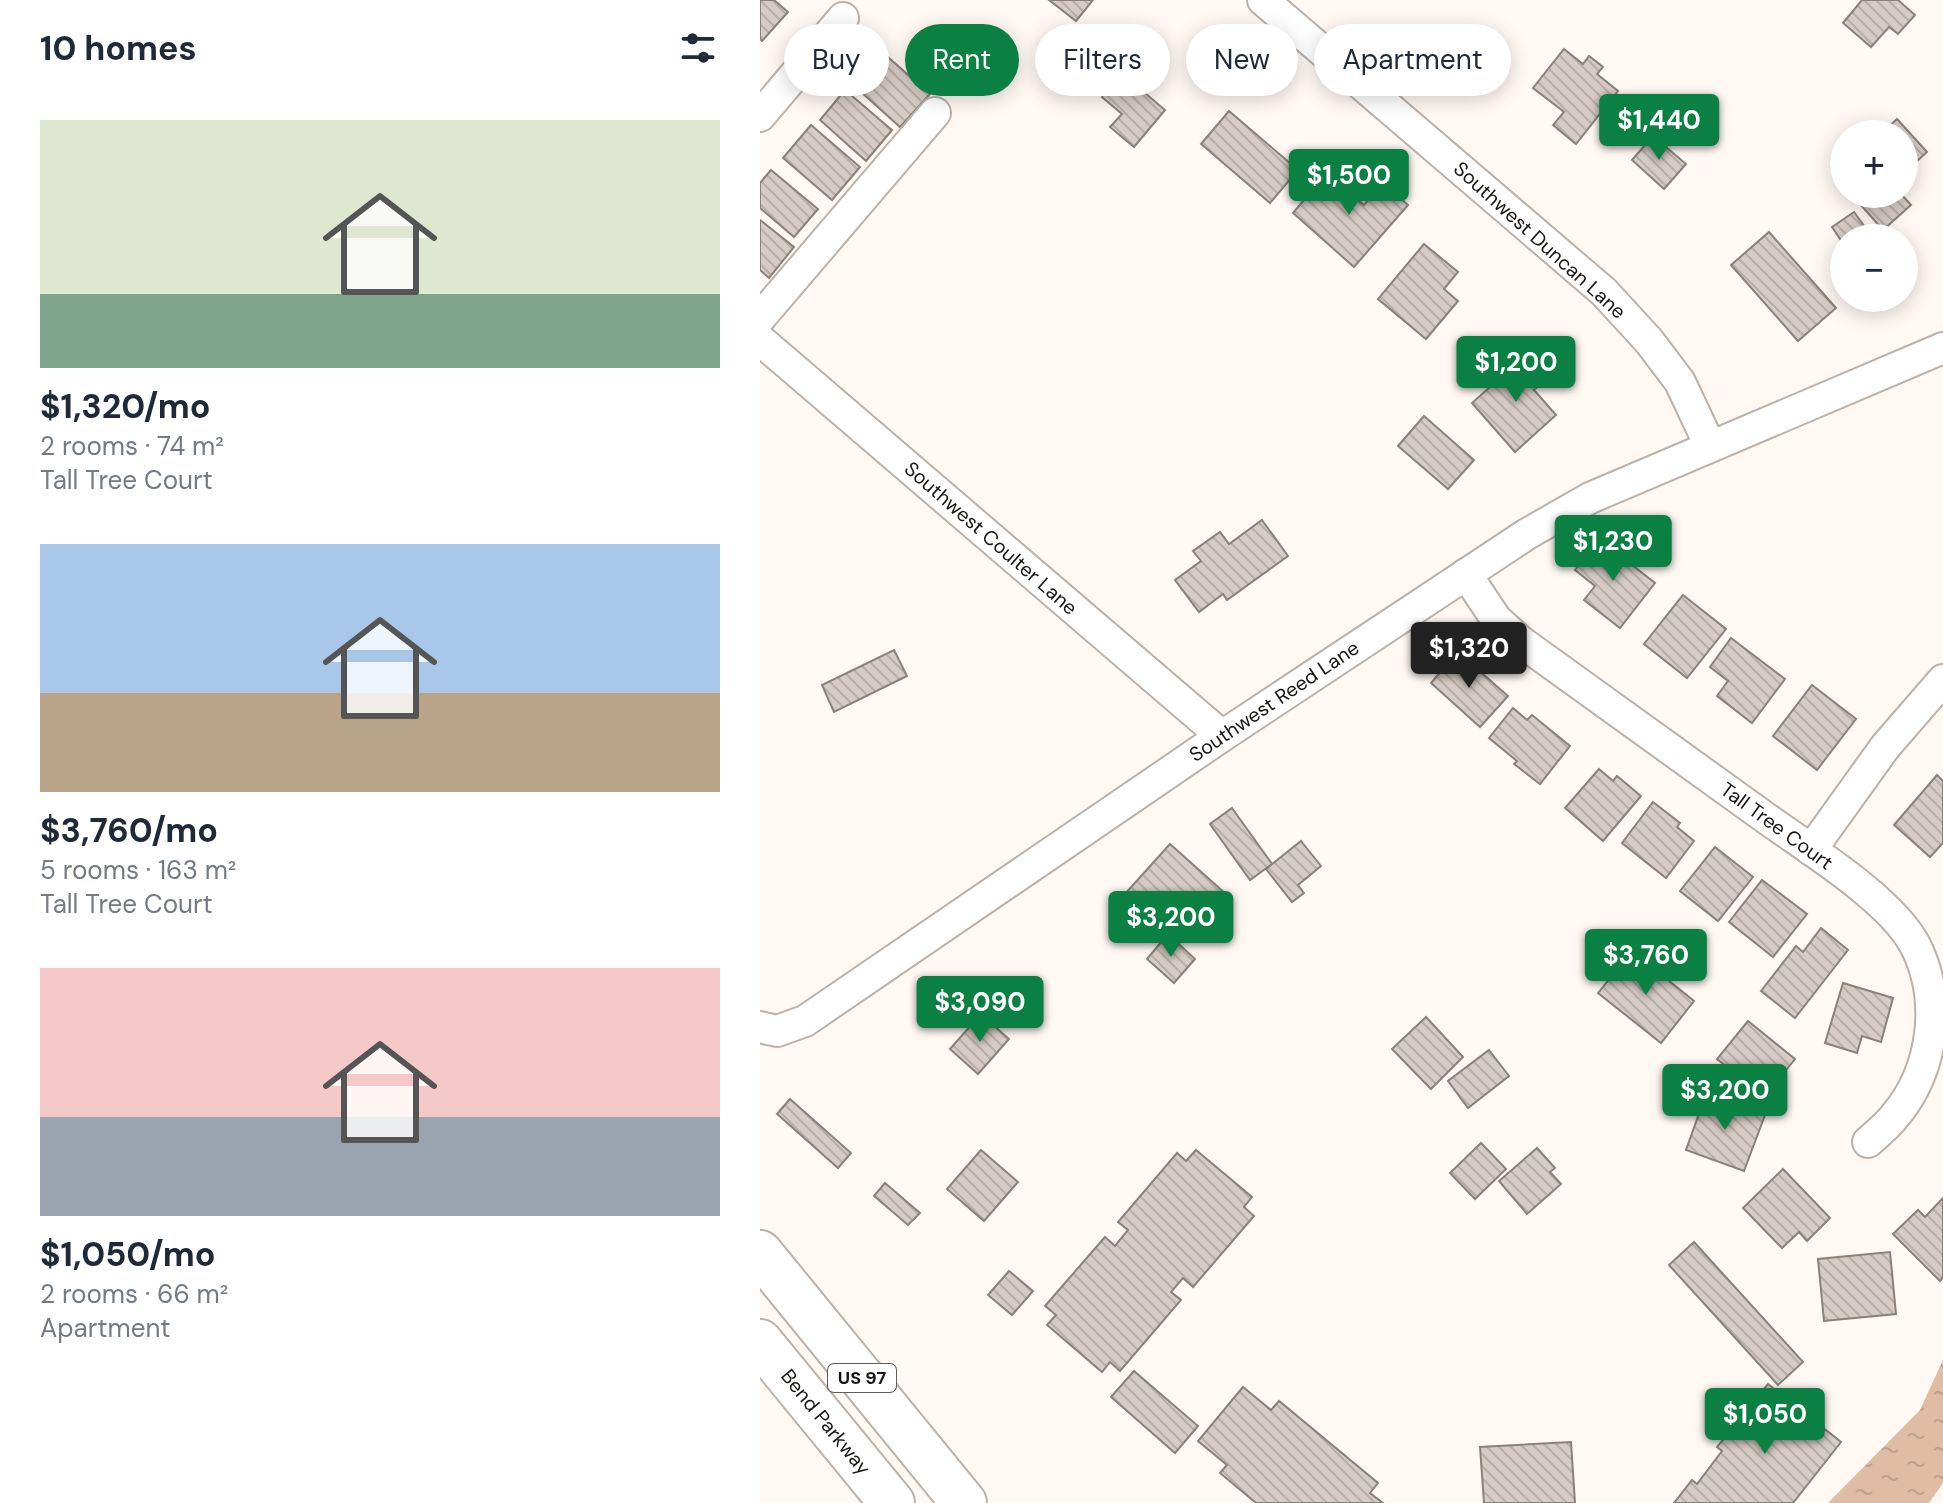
<!DOCTYPE html>
<html lang="en">
<head>
<meta charset="utf-8">
<style>
	:root { --surface:#fff; --page:#f6f6f7; --text:#1f2937; --muted:#747a83; --accent:#0b8043 }
	body { margin:0; font-family:"DM Sans",sans-serif; background:var(--page); color:var(--text); height:100vh; display:flex; flex-direction:column; font-size:30px; white-space:nowrap }
	* { box-sizing:border-box; margin:0 }
	p { font-size:26px; color:var(--muted) }
	.icon { flex:none; width:44px; height:44px; fill:none; stroke:currentColor; stroke-width:2; stroke-linecap:round; stroke-linejoin:round }
	.map { position:relative; flex:1; overflow:hidden }
	.drawer { display:flex; flex-direction:column; background:var(--surface); width:760px }
	.drawer>* { flex:none }
	.top-card { position:absolute; left:24px; top:24px; width:760px; height:72px; display:flex; gap:16px }
	.tools { position:absolute; left:1070px; top:120px; display:grid; gap:16px }
	.tools a { display:grid; place-items:center; width:88px; height:88px; border-radius:50%; background:var(--surface); box-shadow:0 4px 20px #0003; font-size:40px }
	.price { position:absolute; translate:-50% -68px; padding:0 18px; border-radius:8px; background:var(--accent); color:#fff; font-size:26px; line-height:52px; filter:drop-shadow(0 2px 4px #0008) }
	.price::after { content:''; position:absolute; left:50%; top:48px; width:24px; height:18px; margin-left:-12px; background:inherit; clip-path:polygon(0 0,100% 0,50% 100%) }
	.price.selected { background:#222; color:#fff }
	ul { padding:0; list-style:none }
	li { display:grid; align-content:center; gap:16px; height:424px; padding:0 40px }
	li span { display:grid; place-items:center; height:248px; border-radius:0px; color:#555 }
	li>.icon { margin-inline-start:auto }
	span .icon { width:144px; height:144px; fill:#fffc; stroke-width:1 }
	li b { font-size:34px }
	h2 { display:flex; justify-content:space-between; align-items:center; height:96px; padding:0 40px; font-size:34px }
	.chip { padding:0 28px; border-radius:36px; background:var(--surface); box-shadow:0 4px 20px #0003; font-size:28px; line-height:72px }
	.chip.selected { background:var(--accent); color:#fff }
	main { display:flex; flex:1; min-height:0 }
	.map>svg:first-child { display:block }
</style>
</head>
<body>
<main>
<section class="drawer">
<h2>10 homes<svg class="icon" aria-label="filters" viewBox="0 0 24 24"><path d="M4 7h16M4 17h16"/><circle cx="9" cy="7" r="2"/><circle cx="15" cy="17" r="2"/></svg></h2>
<ul>
<li><span style="background:linear-gradient(#dfe7d0 70%,#7fa58c 0)"><svg class="icon" aria-label="home" viewBox="0 0 24 24"><path d="M3 11l9-7 9 7M6 9v11h12V9"/></svg></span><div><b>$1,320/mo</b><p>2 rooms · 74 m²</p><p>Tall Tree Court</p></div></li>
<li><span style="background:linear-gradient(#a9c7e8 60%,#b9a48a 0)"><svg class="icon" aria-label="home" viewBox="0 0 24 24"><path d="M3 11l9-7 9 7M6 9v11h12V9"/></svg></span><div><b>$3,760/mo</b><p>5 rooms · 163 m²</p><p>Tall Tree Court</p></div></li>
<li><span style="background:linear-gradient(#f6c9c9 60%,#9aa5b1 0)"><svg class="icon" aria-label="home" viewBox="0 0 24 24"><path d="M3 11l9-7 9 7M6 9v11h12V9"/></svg></span><div><b>$1,050/mo</b><p>2 rooms · 66 m²</p><p>Apartment</p></div></li>
</ul>
</section>
<div class="map">
<svg width="1183" height="1503" viewBox="0 0 1183 1503">
	<defs>
		<pattern id="water-ripples" width="26" height="14" patternUnits="userSpaceOnUse" patternTransform="scale(2)"><rect width="26" height="14" fill="#dfbca3"/><path d="M2 4q2-2 4 0t4 0M15 11q2-2 4 0t4 0" fill="none" stroke="#bfa18b"/></pattern>
		<pattern id="building-back-hatch" width="6" height="6" patternUnits="userSpaceOnUse" patternTransform="scale(2)"><rect width="6" height="6" fill="#d7ccc5"/><path d="M-1 5l2 2M0 0l6 6M5-1l2 2" fill="none" stroke="#b8aea8"/></pattern>
	</defs>
	<rect width="100%" height="100%" fill="#fff8f3"/>
	<!-- water -->
	<polygon fill="url(#water-ripples)" points="1183,1360 1183,1483 1169,1503 1068,1503 1160,1410"/>
	<!-- building -->
	<g fill="url(#building-back-hatch)" stroke="#8b817a" stroke-width="2">
		<polygon points="0,0 14,0 28,12 2,41 0,39"/>
		<polygon points="289,0 333,0 316,21"/>
		<polygon points="1102,0 1138,0 1155,15 1138,34 1129,27 1111,47 1083,23"/>
		<polygon points="804,49 823,64 829,56 843,67 837,74 858,91 816,144 793,125 804,112 773,88"/>
		<polygon points="121,51 170,94 140,127 92,84"/>
		<polygon points="362,57 386,78 378,87 405,110 374,147 350,127 362,114 342,97 350,87 342,80"/>
		<polygon points="85,90 132,130 106,161 60,120"/>
		<polygon points="469,111 538,170 510,203 441,144"/>
		<polygon points="1137,119 1167,152 1144,173 1144,134 1121,134"/>
		<polygon points="51,125 100,167 72,200 23,158"/>
		<polygon points="893,136 926,164 904,189 872,160"/>
		<polygon points="11,170 58,209 34,237 0,208 0,183"/>
		<polygon points="567,173 604,205 623,183 648,205 594,267 533,213"/>
		<polygon points="1091,194 1141,194 1151,205 1123,230"/>
		<polygon points="1094,212 1113,238 1084,238 1084,245 1072,227"/>
		<polygon points="0,220 34,247 9,278 0,270"/>
		<polygon points="1009,232 1076,308 1038,341 971,265"/>
		<polygon points="664,244 698,272 684,289 698,301 666,339 618,299"/>
		<polygon points="767,354 788,377 774,390 796,415 755,452 712,403"/>
		<polygon points="664,416 714,460 688,489 638,446"/>
		<polygon points="502,520 528,556 467,600 463,594 439,612 415,580 441,561 433,551 460,532 469,544"/>
		<polygon points="839,539 895,583 860,628 824,600 835,586 815,570"/>
		<polygon points="923,595 966,629 927,678 884,644"/>
		<polygon points="971,638 1025,679 992,723 957,696 968,681 950,667"/>
		<polygon points="134,650 147,676 74,712 62,685"/>
		<polygon points="698,652 748,696 720,727 671,683"/>
		<polygon points="1052,685 1096,719 1057,770 1013,736"/>
		<polygon points="753,708 767,720 772,715 810,746 780,784 754,764 757,761 729,738"/>
		<polygon points="839,769 853,781 857,776 881,796 843,841 805,808"/>
		<polygon points="1177,775 1183,781 1183,843 1170,857 1134,825"/>
		<polygon points="893,802 920,823 917,827 934,841 906,878 862,843"/>
		<polygon points="472,808 512,864 490,880 450,824"/>
		<polygon points="541,841 561,866 538,885 544,893 532,902 506,869"/>
		<polygon points="410,844 466,894 447,916 436,905 409,935 364,895"/>
		<polygon points="955,847 993,877 958,921 920,891"/>
		<polygon points="1002,880 1047,914 1013,957 969,922"/>
		<polygon points="1061,928 1088,950 1035,1018 1001,991 1036,946 1043,952"/>
		<polygon points="408,934 435,959 414,983 387,959"/>
		<polygon points="872,951 934,1001 901,1043 838,993"/>
		<polygon points="1083,983 1133,998 1121,1042 1102,1036 1097,1053 1065,1043"/>
		<polygon points="221,1014 249,1039 218,1074 190,1049"/>
		<polygon points="666,1017 703,1057 671,1089 632,1049"/>
		<polygon points="988,1021 1035,1059 1019,1079 1013,1074 999,1092 957,1059"/>
		<polygon points="729,1050 749,1076 708,1108 688,1081"/>
		<polygon points="946,1094 1005,1115 984,1171 926,1150"/>
		<polygon points="30,1099 91,1153 78,1168 17,1114"/>
		<polygon points="721,1143 746,1169 715,1199 690,1173"/>
		<polygon points="777,1148 795,1168 790,1172 801,1184 767,1214 739,1181"/>
		<polygon points="221,1150 258,1182 224,1221 187,1189"/>
		<polygon points="436,1150 492,1197 484,1207 494,1216 433,1287 423,1278 411,1292 421,1300 360,1371 350,1362 342,1372 287,1325 296,1315 285,1306 345,1237 355,1246 368,1230 358,1222 417,1153 426,1161"/>
		<polygon points="1023,1169 1070,1218 1047,1241 1039,1232 1022,1248 983,1208"/>
		<polygon points="125,1183 160,1213 148,1225 114,1196"/>
		<polygon points="1183,1198 1183,1277 1180,1281 1133,1234 1158,1210 1165,1217"/>
		<polygon points="934,1242 1043,1362 1018,1385 909,1265"/>
		<polygon points="1130,1252 1136,1314 1064,1321 1058,1259"/>
		<polygon points="249,1271 273,1291 252,1315 228,1295"/>
		<polygon points="374,1371 438,1426 415,1453 351,1397"/>
		<polygon points="1008,1384 1081,1442 1033,1503 914,1503 932,1480 937,1484 962,1451 957,1447"/>
		<polygon points="483,1387 511,1410 519,1401 618,1483 610,1493 623,1503 496,1503 460,1473 467,1465 438,1441"/>
		<polygon points="811,1442 815,1503 724,1503 720,1447"/>
	</g>
	<g fill="none" stroke-linecap="round" stroke-linejoin="round">
		<!-- minor casing -->
		<g stroke="#bbb1a9" stroke-width="34">
			<g id="minor">
				<polyline points="503,0 844,292 889,341 920,382 950,446"/>
				<polyline points="0,116 83,18"/>
				<polyline points="0,318 175,113"/>
				<polyline points="0,340 462,736"/>
				<path d="M706,574L736,619L760,641C841,700 922,758 1003,816C1047,848 1130,898 1155,945C1183,1000 1174,1070 1134,1117C1127,1126 1117,1134 1108,1142"/>
				<polyline points="1051,850 1125,747 1183,680"/>
				<polyline points="0,1027 17,1031 45,1021 462,736 767,534 830,498 1183,348"/>
			</g>
		</g>
		<!-- highway casing -->
		<g stroke="#bbb1a9" stroke-width="48">
			<g id="highway">
				<polyline points="0,1253 204,1503"/>
				<polyline points="0,1342 132,1503"/>
			</g>
		</g>
		<!-- minor -->
		<use href="#minor" stroke="#fff" stroke-width="30"/>
		<!-- highway -->
		<use href="#highway" stroke="#fff" stroke-width="44"/>
	</g>
	<g text-anchor="middle" stroke-width="6" stroke-linejoin="round" paint-order="stroke">
		<!-- shield labels -->
		<rect fill="#fff" stroke="#5e5b5a" stroke-width="2" x="68" y="1364" width="68" height="28" rx="6"/>
		<g font-size="18" font-weight="bold" fill="#191513">
			<text x="102" y="1384">US 97</text>
		</g>
		<!-- street labels -->
		<g font-size="20" fill="#191513" stroke="#fff">
			<text transform="translate(780 240) rotate(42)" y="7">Southwest Duncan Lane</text>
			<text transform="translate(231 538) rotate(41)" y="7">Southwest Coulter Lane</text>
			<text transform="translate(514 701) rotate(-34)" y="7">Southwest Reed Lane</text>
			<text transform="translate(1017 826) rotate(36)" y="7">Tall Tree Court</text>
			<text transform="translate(66 1422) rotate(51)" y="7">Bend Parkway</text>
		</g>
	</g>
</svg>
<div class="tools">
<a>+</a>
<a>−</a>
</div>
<b class="price" style="left:899px;top:162px">$1,440</b>
<b class="price" style="left:589px;top:217px">$1,500</b>
<b class="price" style="left:756px;top:404px">$1,200</b>
<b class="price" style="left:853px;top:583px">$1,230</b>
<b class="price selected" style="left:709px;top:690px">$1,320</b>
<b class="price" style="left:411px;top:959px">$3,200</b>
<b class="price" style="left:886px;top:997px">$3,760</b>
<b class="price" style="left:220px;top:1044px">$3,090</b>
<b class="price" style="left:965px;top:1132px">$3,200</b>
<b class="price" style="left:1005px;top:1456px">$1,050</b>
<div class="top-card">
<a class="chip">Buy</a>
<a class="chip selected">Rent</a>
<a class="chip">Filters</a>
<a class="chip">New</a>
<a class="chip">Apartment</a>
</div>
</div>
</main>
</body>
</html>
